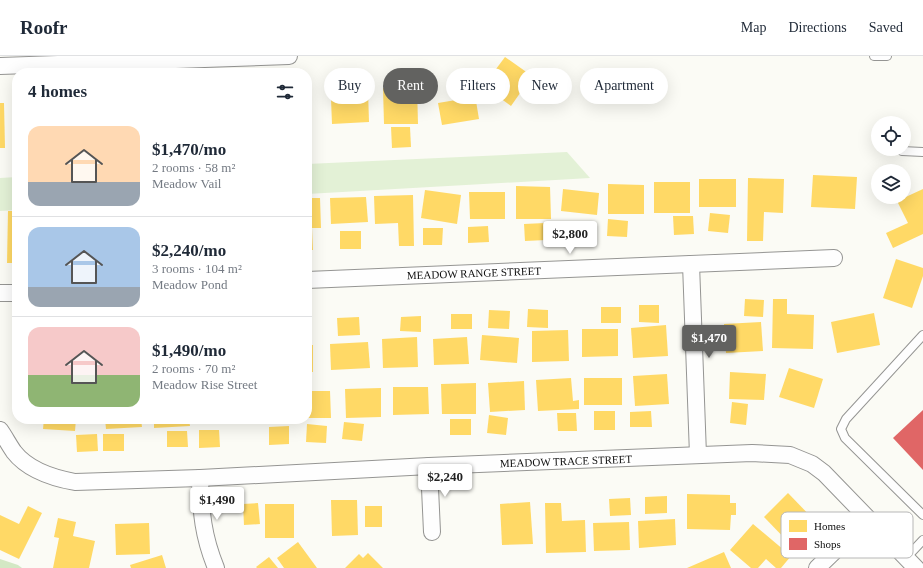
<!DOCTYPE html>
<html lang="en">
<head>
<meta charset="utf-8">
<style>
	:root { --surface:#fff; --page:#f6f6f7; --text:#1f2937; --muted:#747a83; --line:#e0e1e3; --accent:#626260 }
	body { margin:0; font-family:"Times New Roman",serif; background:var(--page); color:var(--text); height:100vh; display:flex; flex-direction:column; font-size:15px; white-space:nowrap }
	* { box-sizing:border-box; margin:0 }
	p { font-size:13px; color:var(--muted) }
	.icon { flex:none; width:22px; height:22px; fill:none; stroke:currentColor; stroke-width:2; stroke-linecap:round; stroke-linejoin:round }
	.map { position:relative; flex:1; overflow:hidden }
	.sheet { position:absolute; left:12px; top:12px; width:300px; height:356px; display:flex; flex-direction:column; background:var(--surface); border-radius:16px; box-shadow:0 4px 16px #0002 }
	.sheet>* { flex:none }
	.banner { position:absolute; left:324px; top:12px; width:380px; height:36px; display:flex; gap:8px }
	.tools { position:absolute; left:871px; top:60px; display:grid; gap:8px }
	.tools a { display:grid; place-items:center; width:40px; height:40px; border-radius:50%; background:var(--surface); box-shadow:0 4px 16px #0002; font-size:20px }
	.price { position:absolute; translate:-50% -34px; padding:0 9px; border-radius:4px; background:#fff; color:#222; font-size:13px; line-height:26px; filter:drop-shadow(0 1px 2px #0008) }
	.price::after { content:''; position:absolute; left:50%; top:24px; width:12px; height:9px; margin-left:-6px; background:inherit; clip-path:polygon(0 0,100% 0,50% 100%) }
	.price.active { background:var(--accent); color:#fff }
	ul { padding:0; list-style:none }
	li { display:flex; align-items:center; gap:12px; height:100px; padding:0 16px }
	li+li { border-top:1px solid var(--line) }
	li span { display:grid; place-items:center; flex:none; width:112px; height:80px; border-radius:12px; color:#555 }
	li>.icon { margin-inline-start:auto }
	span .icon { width:48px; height:48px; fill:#fffc; stroke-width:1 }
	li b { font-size:17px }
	h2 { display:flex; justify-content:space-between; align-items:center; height:48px; padding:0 16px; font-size:17px }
	.pill { padding:0 14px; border-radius:18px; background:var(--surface); box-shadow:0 4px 16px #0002; font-size:14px; line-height:36px }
	.pill.active { background:var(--accent); color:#fff }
	header { display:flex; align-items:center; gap:24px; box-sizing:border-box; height:56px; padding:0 20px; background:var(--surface); border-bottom:1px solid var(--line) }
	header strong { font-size:19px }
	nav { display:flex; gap:22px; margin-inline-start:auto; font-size:14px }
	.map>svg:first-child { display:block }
</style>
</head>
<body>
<header>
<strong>Roofr</strong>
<nav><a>Map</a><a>Directions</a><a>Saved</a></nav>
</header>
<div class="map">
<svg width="923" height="512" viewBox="0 0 923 512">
	<rect width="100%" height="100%" fill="#fbfbf5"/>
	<!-- green -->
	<g fill="#e3f1d6">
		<polygon points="567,96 590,122 307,138 307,108"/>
		<polygon points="17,121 17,154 0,155 0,122"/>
	</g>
	<!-- forest -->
	<polygon fill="#d3e8c4" points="0,503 18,509 22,512 0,512"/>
	<!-- homes -->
	<g fill="#ffd966">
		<polygon points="505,1 532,20 511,50 489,34 498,21 493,17"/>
		<polygon points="417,31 418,68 384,68 383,32"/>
		<polygon points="474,33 479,63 442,69 438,47 456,44 454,36"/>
		<polygon points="350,34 368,34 369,66 332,68 331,43 350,43"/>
		<polygon points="307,35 310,35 309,70 307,70"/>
		<polygon points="0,47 4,47 5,92 0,92"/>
		<polygon points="391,71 410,71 411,91 392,92"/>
		<polygon points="813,119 857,121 855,153 811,151"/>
		<polygon points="748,122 784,123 783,157 764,156 763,185 747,185"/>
		<rect x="699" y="123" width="37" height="28"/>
		<rect x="654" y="126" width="36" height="31"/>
		<polygon points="608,128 644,129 644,158 608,158"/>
		<polygon points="516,130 550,131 551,163 516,163"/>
		<polygon points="563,133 599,137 597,159 561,155"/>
		<polygon points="923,133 923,178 893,192 886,177 908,167 897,145"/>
		<polygon points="425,134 461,139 457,168 421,162"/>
		<polygon points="469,136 505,136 505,163 470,163"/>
		<polygon points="413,139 414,190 399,190 398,167 375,168 374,140"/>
		<polygon points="366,141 368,166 331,168 330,142"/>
		<polygon points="307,142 320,142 321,172 312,172 313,194 307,194"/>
		<polygon points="8,155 17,155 17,207 7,207"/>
		<polygon points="710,157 730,159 728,177 708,175"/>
		<polygon points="673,160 693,160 694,178 674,179"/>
		<polygon points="608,163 628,165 627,181 607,180"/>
		<polygon points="570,165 591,165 592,182 571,183"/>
		<polygon points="545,167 546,184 525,185 524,168"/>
		<polygon points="488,170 489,186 468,187 468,171"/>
		<polygon points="423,172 443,172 442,189 423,189"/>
		<rect x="340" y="175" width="21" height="18"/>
		<polygon points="896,203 923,212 923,220 912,252 883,242"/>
		<polygon points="745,243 764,244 763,261 744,260"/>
		<polygon points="773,243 787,243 787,258 814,259 813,293 772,292"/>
		<polygon points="639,249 659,249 659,267 639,266"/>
		<rect x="601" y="251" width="20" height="16"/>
		<polygon points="528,253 548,254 548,272 527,271"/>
		<polygon points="489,254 510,255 509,273 488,272"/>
		<polygon points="874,257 880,289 837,297 831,266"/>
		<rect x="451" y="258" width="21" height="15"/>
		<polygon points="421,260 421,276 400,275 401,261"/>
		<polygon points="359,261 360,279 338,280 337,262"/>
		<polygon points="761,266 763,295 726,297 724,268"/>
		<polygon points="666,269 668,300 633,302 631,272"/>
		<polygon points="582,273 618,273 618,300 582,301"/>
		<polygon points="568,274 569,305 532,306 532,275"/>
		<polygon points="482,279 519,282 517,307 480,304"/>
		<polygon points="417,281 418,311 383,312 382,283"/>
		<polygon points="467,281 469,308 434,309 433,283"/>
		<polygon points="368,286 370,312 331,314 330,288"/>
		<rect x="307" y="289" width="6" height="27"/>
		<polygon points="789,312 823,323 814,352 779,341"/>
		<polygon points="730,316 766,318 764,344 729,343"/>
		<polygon points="667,318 669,348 635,350 633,320"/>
		<polygon points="571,322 573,345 579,344 579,353 538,355 536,324"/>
		<rect x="584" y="322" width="38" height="27"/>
		<polygon points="524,325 525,354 490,356 488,327"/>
		<polygon points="476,327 476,358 442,358 441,328"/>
		<polygon points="393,331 428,331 429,358 393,359"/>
		<polygon points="381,332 381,361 346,362 345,333"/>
		<polygon points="307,335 330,335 331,362 307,362"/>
		<polygon points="732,346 748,348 746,369 730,367"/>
		<rect x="594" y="355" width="21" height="19"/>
		<polygon points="651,355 652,371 630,371 630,356"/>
		<polygon points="557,357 576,357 577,375 558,375"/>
		<polygon points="489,359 508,362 506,379 487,377"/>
		<polygon points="44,363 76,363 75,375 43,373"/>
		<polygon points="105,363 141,363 142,371 106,373"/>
		<polygon points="154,363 189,363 190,370 154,372"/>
		<rect x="201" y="363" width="37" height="5"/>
		<polygon points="249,363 285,363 285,366 249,367"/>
		<rect x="450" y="363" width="21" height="16"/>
		<polygon points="344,366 364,368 362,385 342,383"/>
		<polygon points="307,368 327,370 326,387 306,386"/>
		<polygon points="289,370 289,388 269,389 269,371"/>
		<polygon points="199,374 219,374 220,391 199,392"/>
		<polygon points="167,375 187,375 188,391 167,391"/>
		<polygon points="97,378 98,395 77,396 76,379"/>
		<rect x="103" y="378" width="21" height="17"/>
		<polygon points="788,437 816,466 792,490 764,461"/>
		<polygon points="687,438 730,439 730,447 736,447 736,459 731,459 730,474 687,473"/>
		<polygon points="667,440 667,457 645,458 645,441"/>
		<polygon points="630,442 631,459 610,460 609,443"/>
		<polygon points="331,444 357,444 358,479 332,480"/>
		<polygon points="530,446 533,488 502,489 500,448"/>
		<polygon points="258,447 260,468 244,469 243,448"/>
		<polygon points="545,447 561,447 562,465 585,464 586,496 546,497"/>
		<rect x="265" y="448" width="29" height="34"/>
		<polygon points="28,450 42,457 19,503 0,494 0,459 19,468"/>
		<rect x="365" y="450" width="17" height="21"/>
		<polygon points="58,462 76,466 73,480 95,485 89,512 53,512 59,482 54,481"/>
		<polygon points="675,463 676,489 639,492 638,465"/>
		<polygon points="629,466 630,494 594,495 593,467"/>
		<polygon points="149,467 150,498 116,499 115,468"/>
		<polygon points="753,468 791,500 781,512 776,512 766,503 758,512 751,512 730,494"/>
		<polygon points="298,486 317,512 284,512 277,502"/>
		<polygon points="724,496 731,512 687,512"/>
		<polygon points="368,497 383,512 345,512 359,498 363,502"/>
		<polygon points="162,499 166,512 131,512 130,509"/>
		<polygon points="269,501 278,512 257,512 256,511"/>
	</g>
	<!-- shops -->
	<polygon fill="#e06666" points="923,354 923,414 893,382"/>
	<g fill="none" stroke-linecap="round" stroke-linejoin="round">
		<!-- lane casing -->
		<g stroke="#959593" stroke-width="10">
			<g id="lane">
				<polyline points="874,0 887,0"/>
				<polyline points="902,95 923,96"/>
				<polyline points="923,279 846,363 841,373 845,382 923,459"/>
				<polyline points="906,502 923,484"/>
			</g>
		</g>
		<!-- street casing -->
		<g stroke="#959593" stroke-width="18">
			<g id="street">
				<polyline points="0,10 289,0"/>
				<polyline points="691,208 698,399"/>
				<polyline points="307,224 834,202"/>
				<polyline points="0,237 17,237"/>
				<path d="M0,374C5,381 9,389 14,396C28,414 53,422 75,426L200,422L429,410L752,397L790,399L812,408L824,417L916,512"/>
				<polyline points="429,410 432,476"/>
				<path d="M200,422C201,457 203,480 216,512"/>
				<polyline points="817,512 868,463"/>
			</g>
		</g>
		<!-- lane -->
		<use href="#lane" stroke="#fefefe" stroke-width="8"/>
		<!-- street -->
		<use href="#street" stroke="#fefefe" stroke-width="16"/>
	</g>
	<g text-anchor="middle" stroke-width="4" stroke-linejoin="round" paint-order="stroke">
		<!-- street labels -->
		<g font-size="11" fill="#0f0f0f" stroke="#fff">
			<text transform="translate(474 217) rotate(-2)" y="4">MEADOW RANGE STREET</text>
			<text transform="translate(566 405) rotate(-2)" y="4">MEADOW TRACE STREET</text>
		</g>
	</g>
	<!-- legend -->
	<rect x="781" y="456" width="132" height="46" rx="6" fill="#fff" stroke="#b7b7b7" stroke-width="1"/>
	<rect x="789" y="464" width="18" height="12" fill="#ffd966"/>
	<rect x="789" y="482" width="18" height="12" fill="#e06666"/>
	<g font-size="11" fill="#0f0f0f">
		<text x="814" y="474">Homes</text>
		<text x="814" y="492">Shops</text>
	</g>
</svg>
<div class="tools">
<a><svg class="icon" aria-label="locate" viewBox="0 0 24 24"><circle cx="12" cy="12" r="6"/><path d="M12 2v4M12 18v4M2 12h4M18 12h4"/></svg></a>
<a><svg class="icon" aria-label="layers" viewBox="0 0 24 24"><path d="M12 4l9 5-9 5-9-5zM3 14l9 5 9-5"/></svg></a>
</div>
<b class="price" style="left:570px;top:199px">$2,800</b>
<b class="price active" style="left:709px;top:303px">$1,470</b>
<b class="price" style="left:445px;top:442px">$2,240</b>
<b class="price" style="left:217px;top:465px">$1,490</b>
<div class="banner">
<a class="pill">Buy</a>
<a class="pill active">Rent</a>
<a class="pill">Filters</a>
<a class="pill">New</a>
<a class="pill">Apartment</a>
</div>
<section class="sheet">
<h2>4 homes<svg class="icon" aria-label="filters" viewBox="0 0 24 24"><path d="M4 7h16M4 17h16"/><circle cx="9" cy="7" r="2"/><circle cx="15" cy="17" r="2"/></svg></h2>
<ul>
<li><span style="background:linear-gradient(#ffd9b3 70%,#9aa5b1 0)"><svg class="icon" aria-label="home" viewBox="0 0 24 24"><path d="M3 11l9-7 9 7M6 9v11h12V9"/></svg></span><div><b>$1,470/mo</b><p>2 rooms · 58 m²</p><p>Meadow Vail</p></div></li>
<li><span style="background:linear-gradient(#a9c7e8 75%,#9aa5b1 0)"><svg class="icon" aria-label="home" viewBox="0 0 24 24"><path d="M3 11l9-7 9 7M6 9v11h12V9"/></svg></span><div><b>$2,240/mo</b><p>3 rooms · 104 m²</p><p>Meadow Pond</p></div></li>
<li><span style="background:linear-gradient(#f6c9c9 60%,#8fb573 0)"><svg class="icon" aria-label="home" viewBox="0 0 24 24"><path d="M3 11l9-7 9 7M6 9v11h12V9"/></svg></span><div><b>$1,490/mo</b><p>2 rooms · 70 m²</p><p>Meadow Rise Street</p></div></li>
</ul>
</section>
</div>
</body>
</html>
